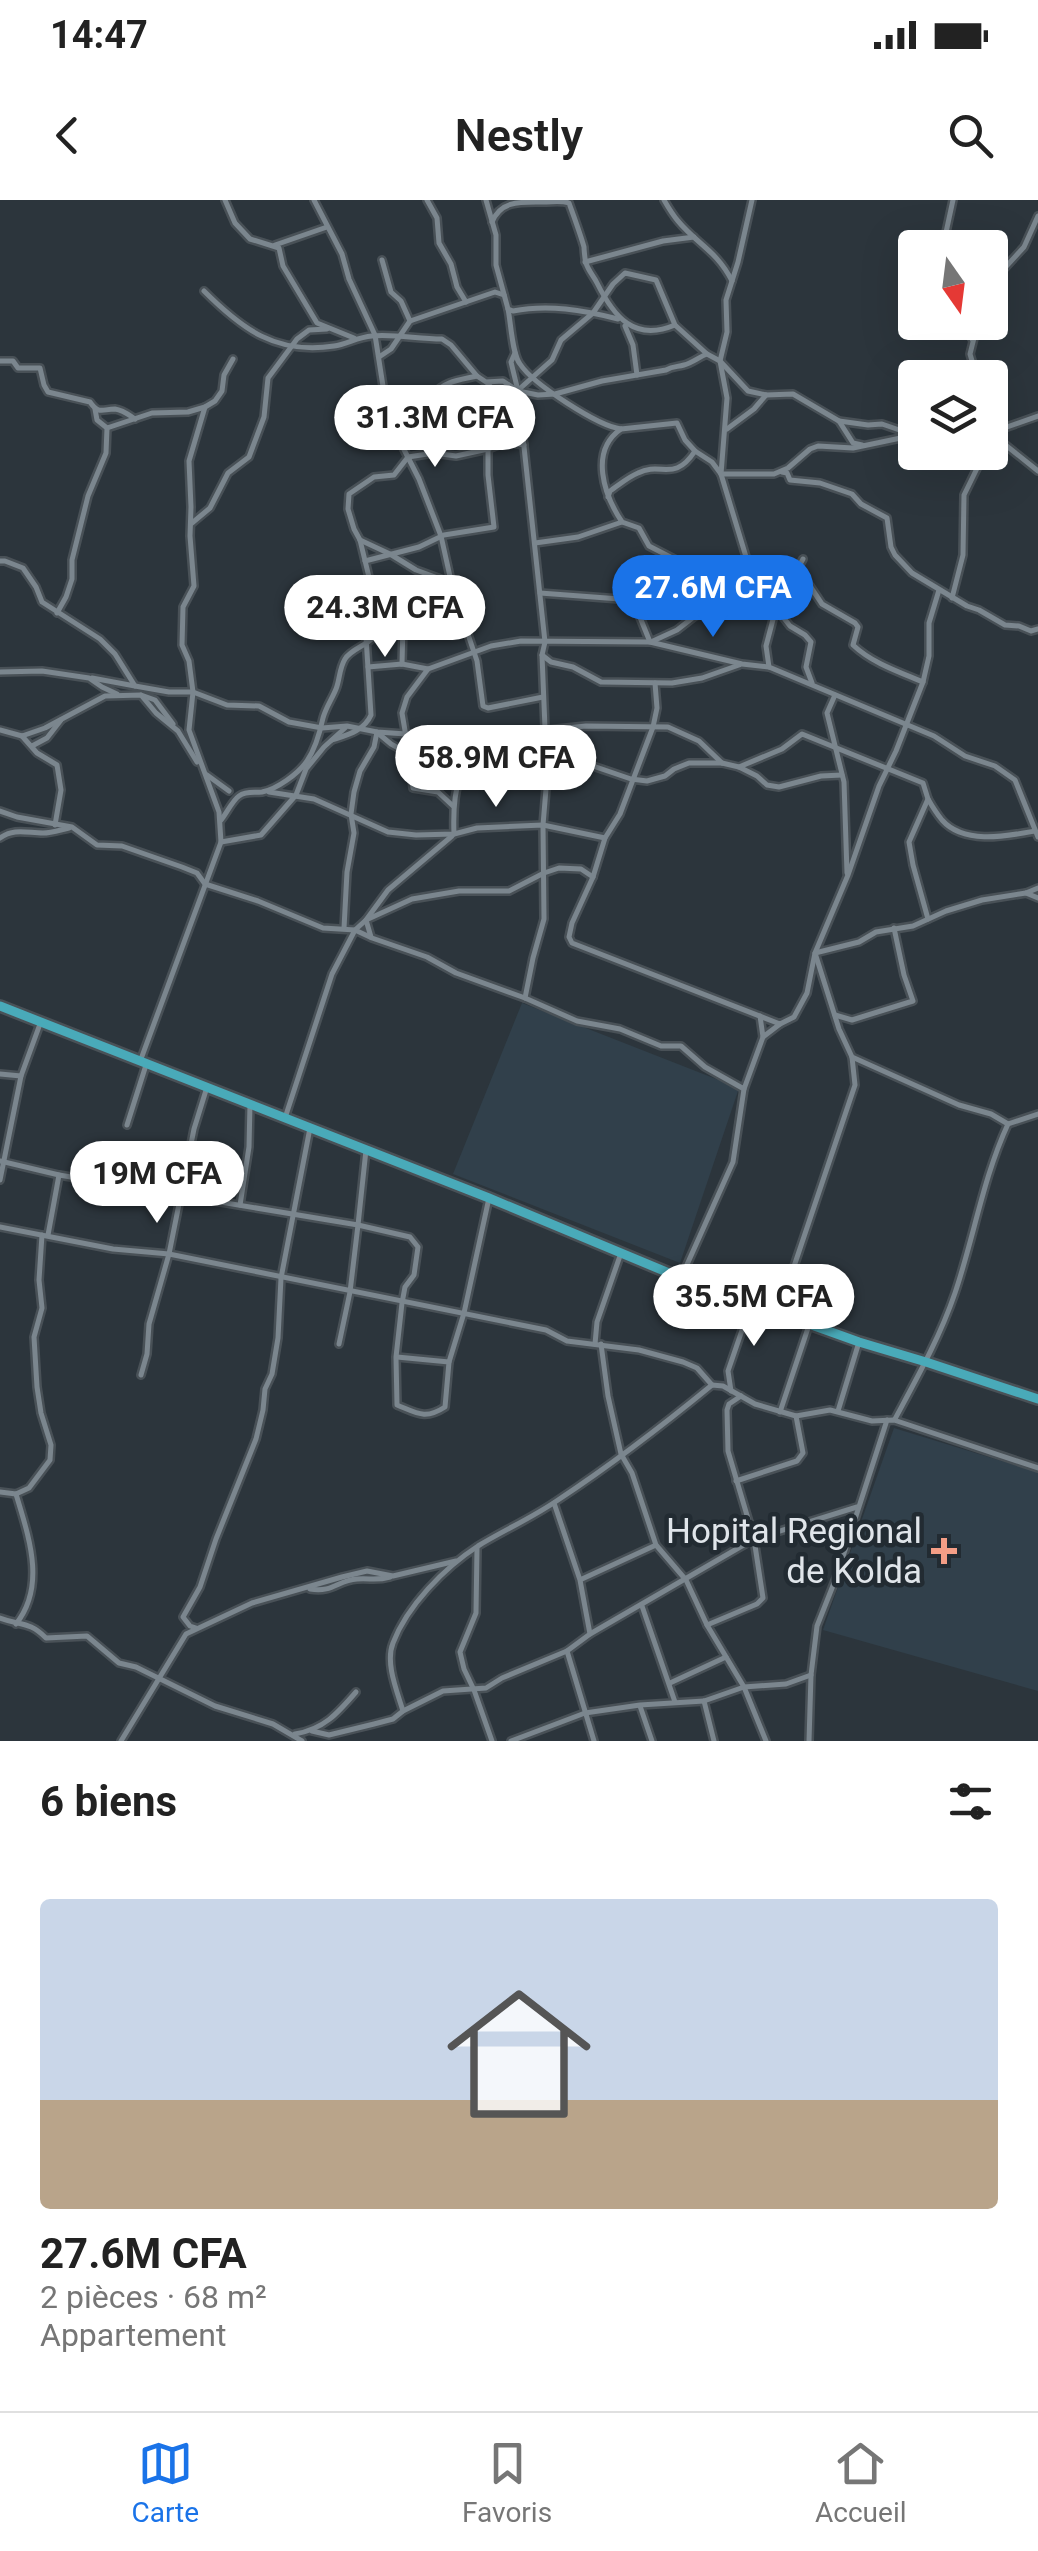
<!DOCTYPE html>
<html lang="fr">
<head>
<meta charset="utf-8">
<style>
	:root { --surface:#fff; --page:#f6f6f6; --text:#222; --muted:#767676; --line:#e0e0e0; --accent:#1a73e8 }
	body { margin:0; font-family:Roboto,sans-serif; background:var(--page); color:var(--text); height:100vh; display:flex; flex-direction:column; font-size:38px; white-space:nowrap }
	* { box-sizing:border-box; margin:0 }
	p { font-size:32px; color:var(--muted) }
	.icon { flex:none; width:55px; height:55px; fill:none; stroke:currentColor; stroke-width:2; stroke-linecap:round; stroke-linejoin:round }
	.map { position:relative; height:1541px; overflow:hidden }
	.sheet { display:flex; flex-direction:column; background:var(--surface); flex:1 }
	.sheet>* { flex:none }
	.needle { width:65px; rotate:166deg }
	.tools { position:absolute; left:898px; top:30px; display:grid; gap:20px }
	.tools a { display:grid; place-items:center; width:110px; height:110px; border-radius:10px; background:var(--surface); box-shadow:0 10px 40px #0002; font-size:50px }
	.price { position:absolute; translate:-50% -85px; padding:0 22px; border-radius:35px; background:#fff; color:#222; font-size:32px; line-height:65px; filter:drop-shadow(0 2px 5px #0008) }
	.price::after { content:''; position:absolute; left:50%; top:60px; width:30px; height:22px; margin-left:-15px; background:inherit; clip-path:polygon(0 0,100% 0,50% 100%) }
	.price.current { background:var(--accent); color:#fff }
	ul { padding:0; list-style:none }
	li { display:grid; align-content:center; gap:20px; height:530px; padding:0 40px }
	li+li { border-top:2px solid var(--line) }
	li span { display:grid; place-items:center; height:310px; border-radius:10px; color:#555 }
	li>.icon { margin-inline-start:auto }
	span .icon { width:180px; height:180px; fill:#fffc; stroke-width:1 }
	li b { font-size:42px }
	h2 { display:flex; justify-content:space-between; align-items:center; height:120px; padding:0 40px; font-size:42px }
	.status { display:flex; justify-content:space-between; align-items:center; height:70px; padding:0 50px; background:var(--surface); direction:ltr }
	.status svg { height:28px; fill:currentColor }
	header { display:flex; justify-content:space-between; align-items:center; height:130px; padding:0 40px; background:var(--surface); font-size:45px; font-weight:600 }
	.tab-bar { display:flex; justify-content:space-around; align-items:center; height:140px; border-top:2px solid var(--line); background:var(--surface); font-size:28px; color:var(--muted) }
	.tab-bar a { display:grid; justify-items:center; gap:5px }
	.tab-bar .current { color:var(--accent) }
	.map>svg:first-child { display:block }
</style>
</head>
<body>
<div class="status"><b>14:47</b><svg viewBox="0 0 49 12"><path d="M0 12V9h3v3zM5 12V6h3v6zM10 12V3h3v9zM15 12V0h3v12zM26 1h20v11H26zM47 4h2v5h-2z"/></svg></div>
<header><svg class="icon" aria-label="back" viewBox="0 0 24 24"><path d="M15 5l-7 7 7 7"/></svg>Nestly<svg class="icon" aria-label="search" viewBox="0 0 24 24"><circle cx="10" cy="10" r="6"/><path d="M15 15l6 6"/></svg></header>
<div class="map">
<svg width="1038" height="1541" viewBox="0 0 1038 1541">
	<rect width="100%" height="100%" fill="#2c353c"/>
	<!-- built -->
	<g fill="#31404b">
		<polygon points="522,803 739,888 680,1063 453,974"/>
		<polygon points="894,1228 1038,1272 1038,1491 823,1430"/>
	</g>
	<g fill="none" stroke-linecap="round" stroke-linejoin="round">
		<!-- minor casing -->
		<g stroke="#495157" stroke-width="10">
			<g id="minor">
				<polyline points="225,0 235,23 250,39 279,48 283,66 317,123 354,138"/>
				<polyline points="314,0 342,54 349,79 375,135 385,199 391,224 419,279 441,336 453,390 477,461 483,506 488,508 543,497"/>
				<polyline points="427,0 437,18 439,43 451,64 457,87 466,102"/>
				<path d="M486,0L496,35V65L508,109L513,111C548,104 583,110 618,119"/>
				<path d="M664,0C668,7 672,14 678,21C697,44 717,51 732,81"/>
				<path d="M492,22C501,0 521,2 543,2C553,2 560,0 569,3C574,17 580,33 584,47C584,49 585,61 586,63C588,70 594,77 597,83C614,117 634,142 675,125"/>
				<polyline points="275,45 327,27"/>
				<polyline points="947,48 945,37 953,0"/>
				<polyline points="382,60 391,92 401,101 410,121"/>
				<polyline points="585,62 663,41 694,37"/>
				<polyline points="990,84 1024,47 1038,16"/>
				<path d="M204,91C242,129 276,155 334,146C347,144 358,137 372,136C395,134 418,139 442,139L451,145L477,176L486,182L503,181L518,191L538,195L555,194L602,181L666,170C673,166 677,167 684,165C692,163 699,157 707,154"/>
				<path d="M508,109C511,123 512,154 520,164C533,184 598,226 621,229L677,223L685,240L695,251"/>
				<polyline points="967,122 972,139"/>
				<polyline points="625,126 633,145 637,175"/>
				<polyline points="515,153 511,162 518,191 545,442 542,455 547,577 543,625 544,719 533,758 525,798"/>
				<polyline points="379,157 391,149 410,121 495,92 504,95"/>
				<path d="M0,161H13L18,168H40L44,185L48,192L90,202C99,215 102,209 115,209C123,210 129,215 135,219"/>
				<polyline points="977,178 970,154 978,122"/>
				<polyline points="488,184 518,216"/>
				<path d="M385,199L433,195C444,181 460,180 477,176"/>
				<polyline points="480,218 506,201 552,160 561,140 593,113 613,84 625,73 656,80 675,125 707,154 720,161 748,191 766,195 793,194 839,221 853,243 862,245"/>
				<polyline points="839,221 868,225 882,224 911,234"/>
				<polyline points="990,224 1003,243 1038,271"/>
				<polyline points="107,228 152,213 188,212 205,207 215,201 222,191 224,175 233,159"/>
				<path d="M621,229C589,251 604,295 622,322L639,328L649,346L680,362L699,383"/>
				<polyline points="727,229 754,209 766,195"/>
				<polyline points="990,233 1038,216"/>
				<polyline points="782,272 787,273 790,280 820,283 852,294 861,304 887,318 891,347 895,355 912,373 967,406 979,410 1005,425 1019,426 1031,431 1038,429"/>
				<polyline points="721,274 727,198 720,161 727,132 726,100 738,62 752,0"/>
				<polyline points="721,274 774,274 788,268 810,249 818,246 853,248 915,235"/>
				<path d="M608,297L610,291C619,285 628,277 638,273C661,261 674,283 695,251L712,262L721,274L753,380L765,390L776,408L766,446L769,467L934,536L965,556L995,566L1015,580L1038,637"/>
				<polyline points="192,323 210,308 228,273 249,257 264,217 268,178 297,139 309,130 327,129"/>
				<polyline points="360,340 390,354 416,370 446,381 450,386"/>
				<polyline points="535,343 578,337 622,322"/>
				<polyline points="0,361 5,361 23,368 36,387 42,402 100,439 115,454 135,486 169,492 193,492 227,505 259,506 289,522 322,528 347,526 377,532 406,534 529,532 586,526 668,527 699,541 722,563"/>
				<polyline points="365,361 419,347 444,335 494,327 488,275 488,249 480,218 454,200 433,195"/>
				<path d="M765,390C780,379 793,381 810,386L822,404L855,423L858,427L853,445C872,463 899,472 923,482"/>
				<polyline points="540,393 633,400 650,442"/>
				<polyline points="952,398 963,355 964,295 985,252"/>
				<polyline points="776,408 803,359"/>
				<polyline points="57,413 66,397 72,379 72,360 88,296 106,253 107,228 97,220 95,209"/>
				<polyline points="653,441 677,430 695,416 706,412 776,408 790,426 805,435 811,442 806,467 812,483"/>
				<polyline points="542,455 551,462 573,467 601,482 672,483 702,478 739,465"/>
				<polyline points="402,464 403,424"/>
				<polyline points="368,467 402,464 428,469"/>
				<polyline points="0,472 42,471 89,478 102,487 117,494"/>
				<polyline points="92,478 135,486"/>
				<polyline points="655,483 657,508 653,527 620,614 605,638 593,677 572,723 569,737 572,743 780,824 794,817 807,793 815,753 859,742 876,732 913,726 946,711 982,700 1026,693 1038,688"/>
				<polyline points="141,495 155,500 173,524"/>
				<polyline points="835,495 827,513 844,582 847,673"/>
				<polyline points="0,530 22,536 45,528 105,496 141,495 156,513 178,531 197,562"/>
				<polyline points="379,534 391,544 409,554 413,588 438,592 453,606"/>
				<polyline points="22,536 37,553 57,565 61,590 55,625"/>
				<path d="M332,540C347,535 364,531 371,515L366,437L376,406L360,340L354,329L348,309L349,294L374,277L394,275L408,257L434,253L456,256L488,249L506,242L524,245"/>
				<polyline points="32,546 47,538 61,520"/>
				<polyline points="409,554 402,513 407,497 428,469 491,446 521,441 650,442 742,464 769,467"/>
				<polyline points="546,558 584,563 631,579 647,581 665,576 674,569 689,563 722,563 739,567 757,576 767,585 779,587 821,576 842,575"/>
				<polyline points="739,567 782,549 802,534 923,583 928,599 909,642 913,665 928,719"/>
				<polyline points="207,575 229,591"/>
				<polyline points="269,592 314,599 388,632 416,635 454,634 477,628 543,625 605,638"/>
				<path d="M928,599C932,606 937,614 942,620C964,645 1007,636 1035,631"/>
				<polyline points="0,611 17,617 72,627 97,645 122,646 182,667 197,673 205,684 258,701 323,728 355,730 372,738 427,757 456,773 525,798 577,821 620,829 661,846 681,846 705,867 744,889 763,837"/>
				<path d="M221,620C227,613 232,601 239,596C246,591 254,593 262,592C277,589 298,574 307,561C315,549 320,532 323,518C326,507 332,499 336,489C340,479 339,469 345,459C351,449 366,446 375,436L372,423L436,425L463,420"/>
				<path d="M454,634C452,583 459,572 489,533"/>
				<path d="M0,638C14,628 27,633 43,633C51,633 60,630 69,628"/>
				<polyline points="221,642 261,635 296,595 306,569 324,547 345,528"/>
				<polyline points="1026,693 1038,698"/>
				<polyline points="344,728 347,672 354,633 351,614 354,592 360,571 374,547 377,532"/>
				<polyline points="371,737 366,720 388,690 452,636"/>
				<polyline points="835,815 852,820 913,801 904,775 894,728"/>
				<polyline points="760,816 763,837 780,824"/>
				<polyline points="852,857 959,905 991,914 1008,924 1038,914"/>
				<polyline points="141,859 221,642 219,612 189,530 193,492 189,461 182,445 183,407 194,386 190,336 191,307 189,261 205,207"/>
				<polyline points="0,874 21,876"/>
				<polyline points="285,918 332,774 355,730 366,720 412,699 459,691 509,691 544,673 559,668 581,669 593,677"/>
				<polyline points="127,925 146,865"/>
				<polyline points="0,961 59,975 358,1025 366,950"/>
				<polyline points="0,980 21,876 40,824"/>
				<polyline points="240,1005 249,947 250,904"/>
				<polyline points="0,1027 113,1049 169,1054 546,1130 567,1141 639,1150 683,1162 697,1168 712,1185"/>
				<polyline points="48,1035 59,975"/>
				<polyline points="681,1078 733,962 744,889"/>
				<polyline points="779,1111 855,885 852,857 839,829 815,753 848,675 879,586 896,551 923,482 929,456 929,423 939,390"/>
				<path d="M339,1144L350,1092L358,1025L410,1037L418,1047L414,1075L405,1087L402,1103L396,1157L397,1205C417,1213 425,1220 445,1207L449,1162L464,1113L489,998"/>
				<polyline points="595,1144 597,1122 621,1053"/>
				<polyline points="601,1144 608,1196 621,1254 632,1273 656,1345 686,1380 707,1425 744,1487 766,1541"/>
				<polyline points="397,1157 449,1162"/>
				<polyline points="141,1175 147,1154 149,1124 169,1054 194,929 207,887"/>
				<polyline points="731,1191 728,1171 751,1104"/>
				<polyline points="838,1211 859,1142"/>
				<polyline points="780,1212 809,1125"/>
				<path d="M895,1219C917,1178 940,1137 955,1093C974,1037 983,978 1008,924"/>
				<polyline points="736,1281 797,1261 803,1253 796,1216"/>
				<polyline points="0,1292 16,1294 29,1288 50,1260 51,1245 41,1213 37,1187 34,1137 42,1108 39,1080 42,1035"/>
				<polyline points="554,1303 580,1380 590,1434"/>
				<polyline points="477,1348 476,1413 460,1452 464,1469 474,1490 492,1541"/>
				<polyline points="582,1379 656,1345"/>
				<path d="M310,1389C333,1393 338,1380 357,1379C371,1378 376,1381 390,1377"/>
				<polyline points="642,1406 675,1502"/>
				<path d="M0,1418C21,1426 29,1421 46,1438L87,1436L119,1463L136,1467L215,1506L273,1524L302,1541"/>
				<path d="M16,1424C47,1385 28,1335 16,1294"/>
				<polyline points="707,1425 757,1404 763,1398 754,1339 728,1251 727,1210 729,1204 741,1196"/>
				<polyline points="196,1428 190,1426 183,1417 200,1387 216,1339 256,1239 263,1210 265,1189 272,1174 278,1138 281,1078 310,928"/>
				<polyline points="567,1451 594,1541"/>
				<polyline points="670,1483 726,1457"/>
				<polyline points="704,1501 714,1541"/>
				<polyline points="640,1506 652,1541"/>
				<path d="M403,1511C397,1491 385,1463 393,1443C407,1406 444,1368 478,1346C504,1330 532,1318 558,1300C611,1265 662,1226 712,1185L723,1186L755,1204L796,1216L830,1210L872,1221L894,1220L1038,1268"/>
				<polyline points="312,1531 329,1535 374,1524 393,1519 403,1511 443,1491 486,1488 502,1478 567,1451 590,1434 754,1339 857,1307"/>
				<path d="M295,1534C324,1529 337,1514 356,1492"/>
				<polyline points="121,1541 186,1434 252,1403 342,1377 367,1371 393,1376 456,1361"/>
				<polyline points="511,1541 585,1513 640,1505 704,1501 744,1487 786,1484 811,1475"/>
				<polyline points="809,1541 811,1475 817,1426 836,1378 887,1220"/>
			</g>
		</g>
		<!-- primary casing -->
		<g stroke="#495157" stroke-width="14">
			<polyline id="primary" points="0,806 489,998 681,1078 859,1142 926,1162 1038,1199"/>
		</g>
		<!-- minor -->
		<use href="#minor" stroke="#7b868e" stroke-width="5"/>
		<!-- primary -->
		<use href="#primary" stroke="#49aab9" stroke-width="9"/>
	</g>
	<!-- markers -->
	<path fill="#f49e86" stroke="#222b32" stroke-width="4" d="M939 1336h10v10h10v10h-10v10h-10v-10h-10v-10h10z"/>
	<g text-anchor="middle" stroke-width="9" stroke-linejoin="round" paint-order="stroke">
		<!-- poi labels -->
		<g font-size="35" fill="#e0e5ea" stroke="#222b32" text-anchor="end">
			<text x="922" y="1343">Hopital Regional<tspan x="922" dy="40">de Kolda</tspan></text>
		</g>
	</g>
</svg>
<div class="tools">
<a><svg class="needle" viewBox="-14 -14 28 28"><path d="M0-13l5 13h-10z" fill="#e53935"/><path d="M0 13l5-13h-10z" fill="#767676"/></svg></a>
<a><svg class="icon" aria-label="layers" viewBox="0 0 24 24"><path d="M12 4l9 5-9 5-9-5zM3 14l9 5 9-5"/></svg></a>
</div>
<b class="price" style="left:435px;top:270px">31.3M CFA</b>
<b class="price current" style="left:713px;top:440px">27.6M CFA</b>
<b class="price" style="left:385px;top:460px">24.3M CFA</b>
<b class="price" style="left:496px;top:610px">58.9M CFA</b>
<b class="price" style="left:157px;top:1026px">19M CFA</b>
<b class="price" style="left:754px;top:1149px">35.5M CFA</b>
</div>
<section class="sheet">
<h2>6 biens<svg class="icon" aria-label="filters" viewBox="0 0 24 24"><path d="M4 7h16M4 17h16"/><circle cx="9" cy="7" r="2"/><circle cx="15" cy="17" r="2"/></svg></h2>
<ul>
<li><span style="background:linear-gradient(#c9d6e8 65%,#b9a48a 0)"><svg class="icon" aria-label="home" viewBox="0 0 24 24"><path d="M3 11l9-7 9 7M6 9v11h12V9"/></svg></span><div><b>27.6M CFA</b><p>2 pièces · 68 m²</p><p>Appartement</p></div></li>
</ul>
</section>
<nav class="tab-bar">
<a class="current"><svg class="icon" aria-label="map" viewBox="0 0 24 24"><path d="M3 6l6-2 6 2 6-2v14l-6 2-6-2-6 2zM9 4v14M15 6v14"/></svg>Carte</a>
<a><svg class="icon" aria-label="saved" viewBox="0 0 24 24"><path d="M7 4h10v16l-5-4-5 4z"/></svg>Favoris</a>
<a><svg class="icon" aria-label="home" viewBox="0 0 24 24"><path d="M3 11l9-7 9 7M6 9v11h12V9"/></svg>Accueil</a>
</nav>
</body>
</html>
